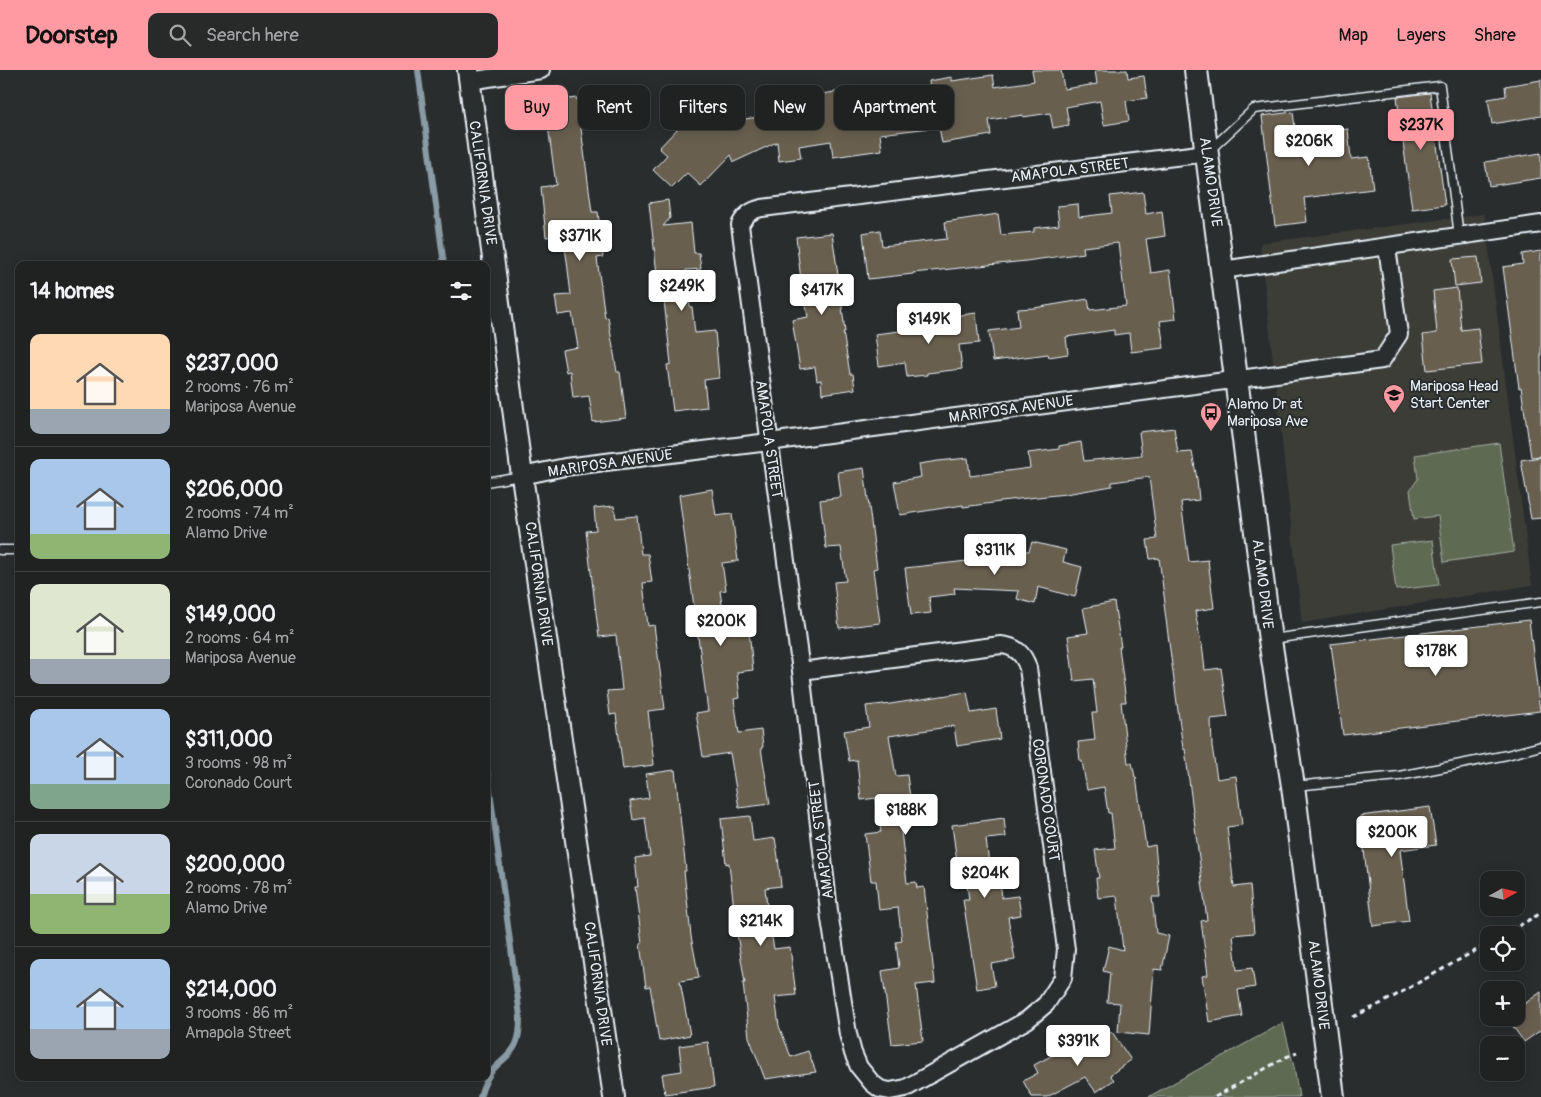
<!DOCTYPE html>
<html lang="en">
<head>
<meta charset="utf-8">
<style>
	:root { --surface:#202222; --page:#282a2a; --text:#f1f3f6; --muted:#a2a4a5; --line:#3d3f40; --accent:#ff9aa2 }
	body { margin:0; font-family:Pangolin,sans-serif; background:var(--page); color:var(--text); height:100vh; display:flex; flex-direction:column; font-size:19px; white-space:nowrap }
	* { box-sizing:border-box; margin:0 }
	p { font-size:16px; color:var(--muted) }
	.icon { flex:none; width:28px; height:28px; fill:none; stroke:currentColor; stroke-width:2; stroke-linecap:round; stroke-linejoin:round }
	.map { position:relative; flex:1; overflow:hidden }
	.side { position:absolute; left:15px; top:191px; width:475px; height:820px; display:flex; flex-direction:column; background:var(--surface); border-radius:10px; box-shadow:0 2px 12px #0003,0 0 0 1px var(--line) }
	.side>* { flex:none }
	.guide { position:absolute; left:505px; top:15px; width:475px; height:45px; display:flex; gap:10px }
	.needle { width:32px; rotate:82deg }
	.tools { position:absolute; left:1480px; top:801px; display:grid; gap:10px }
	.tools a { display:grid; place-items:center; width:45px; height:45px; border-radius:10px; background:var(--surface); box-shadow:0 2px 12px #0003,0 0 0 1px var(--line); font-size:25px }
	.price { position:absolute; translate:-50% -42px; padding:0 11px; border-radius:5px; background:#fff; color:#222; font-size:16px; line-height:32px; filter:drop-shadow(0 1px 2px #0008) }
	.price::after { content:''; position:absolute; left:50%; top:30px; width:15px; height:11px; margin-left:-8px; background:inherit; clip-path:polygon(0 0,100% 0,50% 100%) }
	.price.current { background:var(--accent); color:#111 }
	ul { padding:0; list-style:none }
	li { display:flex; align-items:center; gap:15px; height:125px; padding:0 15px }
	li+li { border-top:1px solid var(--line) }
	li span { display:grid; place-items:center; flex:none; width:140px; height:100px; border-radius:10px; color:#555 }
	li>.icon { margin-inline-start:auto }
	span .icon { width:60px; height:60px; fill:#fffc; stroke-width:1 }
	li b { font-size:21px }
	h2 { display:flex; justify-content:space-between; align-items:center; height:60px; padding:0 15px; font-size:21px }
	.tag { padding:0 18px; border-radius:10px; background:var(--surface); box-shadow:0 2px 12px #0003,0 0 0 1px var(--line); font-size:18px; line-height:45px }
	.tag.current { background:var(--accent); color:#111 }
	header { display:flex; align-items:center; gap:30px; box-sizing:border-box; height:70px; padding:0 25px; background:var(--accent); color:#111 }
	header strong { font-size:24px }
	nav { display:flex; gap:28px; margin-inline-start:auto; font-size:18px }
	.search { width:350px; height:45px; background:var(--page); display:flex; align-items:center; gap:12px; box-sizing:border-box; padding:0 18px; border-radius:10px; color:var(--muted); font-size:19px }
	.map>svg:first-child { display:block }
</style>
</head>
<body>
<header>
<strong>Doorstep</strong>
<div class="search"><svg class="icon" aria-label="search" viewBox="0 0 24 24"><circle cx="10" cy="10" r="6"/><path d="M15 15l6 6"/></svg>Search here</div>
<nav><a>Map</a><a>Layers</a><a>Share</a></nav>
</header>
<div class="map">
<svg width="1541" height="1027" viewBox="0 0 1541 1027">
	<rect width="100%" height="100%" fill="#2a2d2e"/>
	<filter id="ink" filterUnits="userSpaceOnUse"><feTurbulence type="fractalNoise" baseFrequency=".02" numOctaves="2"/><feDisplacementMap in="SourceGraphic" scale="10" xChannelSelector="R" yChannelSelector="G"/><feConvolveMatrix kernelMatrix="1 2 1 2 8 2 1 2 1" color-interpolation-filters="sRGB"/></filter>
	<g filter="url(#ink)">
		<!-- built -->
		<polygon fill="#3d3c38" points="1484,144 1532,515 1302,553 1260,173"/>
		<!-- green -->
		<g fill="#5f6a52" stroke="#a4aea5">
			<polygon points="1499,373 1514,482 1444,492 1438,446 1414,449 1410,420 1418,409 1415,385"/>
			<polygon points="1433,470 1439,515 1396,520 1390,475"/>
			<polygon points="1283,953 1294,997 1299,1027 1148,1027"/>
		</g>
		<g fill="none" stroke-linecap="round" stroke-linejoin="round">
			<!-- stream -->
			<g stroke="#899ba5" stroke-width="6">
				<polyline points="418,0 444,195"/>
				<polyline points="486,503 487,501"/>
				<path d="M480,1027C483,1017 486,1009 492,1001C499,992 511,986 516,974C520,966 520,955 520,946L486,691"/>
			</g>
		</g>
		<!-- building -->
		<g fill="#685e4f" stroke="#e8f1f8">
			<polygon points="1032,0 1061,0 1064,19 1097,14 1095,0 1127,0 1128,8 1144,6 1147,28 1126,31 1129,51 1104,55 1100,31 1066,37 1069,55 1053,58 1050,43 1023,47 1023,45 989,50 991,65 942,73 939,57 880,64 882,80 833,87 831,71 799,76 801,88 779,91 777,72 734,92 731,85 701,116 687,103 672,118 653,100 667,85 659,78 682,54 730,31 738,50 793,42 794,44 823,39 821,24 843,21 844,25 881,20 883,31 931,25 929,11 952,7 952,11 993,5 995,17 1034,11"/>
			<polygon points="1541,10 1541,46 1492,54 1488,29 1506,26 1505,16"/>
			<polygon points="1430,23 1445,135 1412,139 1397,27"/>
			<polygon points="577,28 592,142 598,142 603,187 597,188 605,248 608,247 617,302 620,302 626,348 593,352 589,326 573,328 570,301 566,302 562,280 578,277 572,243 558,245 555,226 571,225 567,191 563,165 546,167 541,117 556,115 548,56 533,58 530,34"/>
			<polygon points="1293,42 1296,66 1348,59 1351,89 1369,87 1373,119 1304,128 1307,152 1275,156 1262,46"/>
			<polygon points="1541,83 1541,108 1489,116 1485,92"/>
			<polygon points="1143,122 1146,144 1162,141 1165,166 1146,169 1151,203 1170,200 1176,249 1160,251 1164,278 1131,282 1129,263 1114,265 1114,260 1066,267 1068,284 1049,287 1048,284 993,291 989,261 1019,257 1017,239 1034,238 1088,229 1090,240 1126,236 1118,173 1083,177 1084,183 1026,191 913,203 913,204 868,209 863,163 880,160 882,176 947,169 945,152 998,144 1001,165 1034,162 1034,158 1059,155 1057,136 1078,134 1079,147 1112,143 1110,126"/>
			<polygon points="668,130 670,148 663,156 691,153 694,183 699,183 701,199 686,200 690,237 692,237 695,263 715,261 719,308 704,310 707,337 673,341 667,295 671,294 664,230 660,231 649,133"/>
			<polygon points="832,163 838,205 835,205 842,237 845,262 843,262 850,304 853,304 855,319 822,324 821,310 817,311 815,297 800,299 792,250 808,247 801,210 796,167"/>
			<polygon points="1541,181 1541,386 1531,387 1521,317 1519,318 1503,197 1523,194 1522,184"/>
			<polygon points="1478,187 1481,213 1455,216 1452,189"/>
			<polygon points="1457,218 1461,260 1478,258 1482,294 1427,300 1423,265 1437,263 1433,221"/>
			<polygon points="976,243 979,273 959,275 962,299 927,303 927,305 907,307 905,292 879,296 875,264 932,257 931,249"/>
			<polygon points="1174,358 1178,383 1192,382 1197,409 1199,430 1181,432 1189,492 1208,490 1214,538 1195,541 1201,574 1202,574 1205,600 1221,598 1228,647 1211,649 1212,676 1217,709 1236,706 1242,755 1227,757 1234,817 1250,815 1254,863 1233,865 1237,900 1252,898 1255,917 1238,920 1242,946 1209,952 1202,906 1208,905 1201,851 1207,850 1185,679 1183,679 1164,534 1165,533 1159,488 1150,489 1147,470 1157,469 1149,407 1112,412 1112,416 1066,424 1000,431 1000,432 963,437 963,435 900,445 894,412 921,407 919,394 938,391 968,388 970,406 1030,398 1028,383 1059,379 1059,376 1081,372 1084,391 1142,385 1139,362"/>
			<polygon points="1541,387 1541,448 1531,449 1521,390"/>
			<polygon points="864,398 877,498 873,499 880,553 839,558 834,512 846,511 841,477 826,478 820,430 841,427 838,402"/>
			<polygon points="712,419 716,446 732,444 738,491 722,493 726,520 720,521 725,555 747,551 750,570 753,600 737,602 740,628 734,629 739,663 761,660 763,677 761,678 770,734 739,738 730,683 703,687 696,643 708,641 679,425"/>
			<polygon points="614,436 616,448 637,446 641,484 648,484 652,512 643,513 648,556 654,555 665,639 648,641 654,695 623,699 616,644 610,645 607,621 622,620 616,565 599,567 586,461 596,460 594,438"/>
			<polygon points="1032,472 1066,480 1063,492 1082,497 1075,527 1038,517 1035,534 1017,529 1019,521 954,518 955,524 929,527 931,543 911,545 905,498 967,491 967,486 990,487 990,479 1029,481"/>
			<polygon points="1114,532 1121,577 1119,577 1126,632 1121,632 1128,693 1132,693 1135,707 1136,707 1146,777 1155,775 1160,827 1152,827 1156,863 1169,866 1162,900 1154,899 1149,965 1118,962 1120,933 1107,932 1110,903 1103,901 1109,876 1123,880 1117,826 1098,828 1096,808 1099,808 1095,780 1115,778 1111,743 1108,743 1104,717 1087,720 1082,691 1080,691 1078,672 1095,670 1092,643 1097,643 1093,609 1074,611 1068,566 1088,563 1083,538"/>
			<polygon points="1529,550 1540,641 1343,665 1331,574"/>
			<polygon points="967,622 971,643 996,639 1000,669 957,676 954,656 889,666 896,706 907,705 913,751 900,752 907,813 916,812 917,818 924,817 935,913 916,915 923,971 892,974 882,901 899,898 896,872 902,871 898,838 879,840 876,811 871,811 865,764 881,762 876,728 861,730 857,690 849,691 844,661 869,657 866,636 884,634 884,635"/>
			<polygon points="675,700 686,801 684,801 691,866 699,908 680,911 690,965 659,971 650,916 646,917 640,874 642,874 635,817 638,817 635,788 650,786 645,748 633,750 630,731 649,728 646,704"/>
			<polygon points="1430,737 1436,775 1400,780 1409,851 1373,856 1360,746"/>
			<polygon points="750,746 753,771 775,768 778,787 781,816 765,818 768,845 774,879 790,877 796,925 775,927 779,956 791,987 808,981 816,1002 765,1009 749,967 743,913 745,913 736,858 729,793 726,794 721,749"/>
			<polygon points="1004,748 1006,767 986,769 990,803 999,802 1002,828 1018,826 1021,845 1008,847 1015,890 991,894 995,916 977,919 963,830 969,830 965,799 958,800 952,755"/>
			<polygon points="1541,922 1541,960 1524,972 1507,948 1516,948 1516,940"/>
			<polygon points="1112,962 1131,990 1110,1005 1114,1010 1096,1022 1085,1007 1047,1027 1032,1027 1023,1011 1038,1003 1034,995 1064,979 1081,967 1089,978"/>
			<polygon points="708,972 714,1017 665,1024 662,1004 682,1001 679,976"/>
		</g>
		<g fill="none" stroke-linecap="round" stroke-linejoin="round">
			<!-- service casing -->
			<g stroke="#e8f1f8" stroke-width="11">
				<g id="service">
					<polyline points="1210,80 1254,39 1440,16 1459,166"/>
					<polyline points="486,412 521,406"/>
					<polyline points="0,480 19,480"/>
					<polyline points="1272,569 1541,532"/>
					<polyline points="1294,716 1399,706 1507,685 1541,676"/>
				</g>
			</g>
			<!-- minor casing -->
			<g stroke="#e8f1f8" stroke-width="20">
				<g id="minor">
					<polyline points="469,11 541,0"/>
					<polyline points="1222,200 1541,154"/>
					<polyline points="522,406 565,397 769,372 1382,290 1399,264 1387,177"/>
					<path d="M801,601L1001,575C1015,576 1024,584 1028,598L1066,879L1063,908L1046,934L1027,950L906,1018L890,1021L880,1019L872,1013L859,997L853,983L848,964L830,849L801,601L740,155C745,144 752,140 762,138L1207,83"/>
				</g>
			</g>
			<!-- tertiary casing -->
			<g stroke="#e8f1f8" stroke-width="24">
				<polyline id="tertiary" points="468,0 522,406 614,1027"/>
			</g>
			<!-- secondary casing -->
			<g stroke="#e8f1f8" stroke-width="26">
				<polyline id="secondary" points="1196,0 1270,570 1293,716 1333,1027"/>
			</g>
			<!-- path -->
			<g stroke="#e8f1f8" stroke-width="3" stroke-dasharray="5 4" stroke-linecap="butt">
				<polyline points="1503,865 1541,843"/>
				<polyline points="1353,947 1384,932 1489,873"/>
				<polyline points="1215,1027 1286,987 1297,983"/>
			</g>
			<!-- service -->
			<use href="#service" stroke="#2a2d2e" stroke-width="8"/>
			<!-- minor -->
			<use href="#minor" stroke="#2a2d2e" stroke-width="16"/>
			<!-- tertiary -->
			<use href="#tertiary" stroke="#2a2d2e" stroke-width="20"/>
			<!-- secondary -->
			<use href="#secondary" stroke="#2a2d2e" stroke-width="22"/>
		</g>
	</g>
	<!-- icons -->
	<defs>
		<g id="school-pin" transform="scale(1.125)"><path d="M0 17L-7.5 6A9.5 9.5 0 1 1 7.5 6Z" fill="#ff9aa2" stroke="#2a2d2e"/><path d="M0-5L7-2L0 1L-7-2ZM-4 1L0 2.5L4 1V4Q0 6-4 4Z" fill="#111"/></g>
		<g id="bus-pin" transform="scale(1.125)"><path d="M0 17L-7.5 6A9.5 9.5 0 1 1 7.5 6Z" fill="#ff9aa2" stroke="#2a2d2e"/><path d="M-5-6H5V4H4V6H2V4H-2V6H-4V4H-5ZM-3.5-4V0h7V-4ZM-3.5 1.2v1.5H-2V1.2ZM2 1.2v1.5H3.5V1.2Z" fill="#111"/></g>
	</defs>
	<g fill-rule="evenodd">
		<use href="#school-pin" x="1394" y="325"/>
		<use href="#bus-pin" x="1211" y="343"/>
	</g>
	<g text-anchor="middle" stroke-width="4" stroke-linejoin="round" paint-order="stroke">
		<!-- street labels -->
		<g font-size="15" fill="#e8f1f8" stroke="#2a2d2e">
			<text transform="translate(1070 100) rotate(-7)" y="5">AMAPOLA STREET</text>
			<text transform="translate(1211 112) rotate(82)" y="5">ALAMO DRIVE</text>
			<text transform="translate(483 113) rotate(82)" y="5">CALIFORNIA DRIVE</text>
			<text transform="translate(1011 339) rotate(-8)" y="5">MARIPOSA AVENUE</text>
			<text transform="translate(769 369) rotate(82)" y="5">AMAPOLA STREET</text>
			<text transform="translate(610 393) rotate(-8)" y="5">MARIPOSA AVENUE</text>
			<text transform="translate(539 514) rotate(82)" y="5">CALIFORNIA DRIVE</text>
			<text transform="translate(1263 514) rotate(83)" y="5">ALAMO DRIVE</text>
			<text transform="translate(1046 730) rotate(82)" y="5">CORONADO COURT</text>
			<text transform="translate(821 770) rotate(-97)" y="5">AMAPOLA STREET</text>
			<text transform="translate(598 914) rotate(82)" y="5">CALIFORNIA DRIVE</text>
			<text transform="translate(1319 915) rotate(83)" y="5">ALAMO DRIVE</text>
		</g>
		<!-- poi labels -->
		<g font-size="15" fill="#e8f1f8" stroke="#2a2d2e" text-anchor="start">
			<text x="1410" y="321">Mariposa Head<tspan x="1410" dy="17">Start Center</tspan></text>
			<text x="1227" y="339">Alamo Dr at<tspan x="1227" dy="17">Mariposa Ave</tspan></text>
		</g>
	</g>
</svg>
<div class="tools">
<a><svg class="needle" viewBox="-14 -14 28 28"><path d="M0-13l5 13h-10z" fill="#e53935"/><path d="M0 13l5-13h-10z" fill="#a2a4a5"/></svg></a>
<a><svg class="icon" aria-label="locate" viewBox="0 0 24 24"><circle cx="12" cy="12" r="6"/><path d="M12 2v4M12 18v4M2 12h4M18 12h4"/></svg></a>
<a>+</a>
<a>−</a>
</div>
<b class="price current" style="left:1421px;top:81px">$237K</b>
<b class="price" style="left:1309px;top:97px">$206K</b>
<b class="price" style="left:580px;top:192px">$371K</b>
<b class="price" style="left:682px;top:242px">$249K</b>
<b class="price" style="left:822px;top:246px">$417K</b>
<b class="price" style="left:929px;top:275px">$149K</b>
<b class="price" style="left:995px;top:506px">$311K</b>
<b class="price" style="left:721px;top:577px">$200K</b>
<b class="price" style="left:1436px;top:607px">$178K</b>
<b class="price" style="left:906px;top:766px">$188K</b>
<b class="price" style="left:1392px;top:788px">$200K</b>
<b class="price" style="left:985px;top:829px">$204K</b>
<b class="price" style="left:761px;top:877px">$214K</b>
<b class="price" style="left:1078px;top:997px">$391K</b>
<div class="guide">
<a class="tag current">Buy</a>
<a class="tag">Rent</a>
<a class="tag">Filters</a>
<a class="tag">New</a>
<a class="tag">Apartment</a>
</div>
<section class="side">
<h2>14 homes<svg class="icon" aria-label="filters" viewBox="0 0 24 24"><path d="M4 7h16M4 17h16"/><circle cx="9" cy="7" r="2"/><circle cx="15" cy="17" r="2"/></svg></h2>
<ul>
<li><span style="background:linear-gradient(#ffd9b3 75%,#9aa5b1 0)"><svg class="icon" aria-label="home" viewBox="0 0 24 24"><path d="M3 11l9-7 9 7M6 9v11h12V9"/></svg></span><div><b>$237,000</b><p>2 rooms · 76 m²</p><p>Mariposa Avenue</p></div></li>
<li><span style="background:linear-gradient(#a9c7e8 75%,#8fb573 0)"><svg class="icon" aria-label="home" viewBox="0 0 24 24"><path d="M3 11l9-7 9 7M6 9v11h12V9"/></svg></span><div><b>$206,000</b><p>2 rooms · 74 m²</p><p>Alamo Drive</p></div></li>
<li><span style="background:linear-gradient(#dfe7d0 75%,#9aa5b1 0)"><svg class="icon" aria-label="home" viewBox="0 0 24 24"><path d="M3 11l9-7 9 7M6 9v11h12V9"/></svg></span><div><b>$149,000</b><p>2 rooms · 64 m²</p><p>Mariposa Avenue</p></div></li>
<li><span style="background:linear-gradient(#a9c7e8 75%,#7fa58c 0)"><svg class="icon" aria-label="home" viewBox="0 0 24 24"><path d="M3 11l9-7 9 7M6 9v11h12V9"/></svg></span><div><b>$311,000</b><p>3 rooms · 98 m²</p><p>Coronado Court</p></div></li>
<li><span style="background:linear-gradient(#c9d6e8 60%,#8fb573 0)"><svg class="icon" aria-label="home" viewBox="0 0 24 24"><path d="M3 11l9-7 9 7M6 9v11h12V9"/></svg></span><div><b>$200,000</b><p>2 rooms · 78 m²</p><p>Alamo Drive</p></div></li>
<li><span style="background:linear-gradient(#a9c7e8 70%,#9aa5b1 0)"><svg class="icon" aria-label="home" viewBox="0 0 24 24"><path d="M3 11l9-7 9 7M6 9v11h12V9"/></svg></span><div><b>$214,000</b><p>3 rooms · 86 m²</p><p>Amapola Street</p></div></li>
</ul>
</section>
</div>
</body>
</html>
